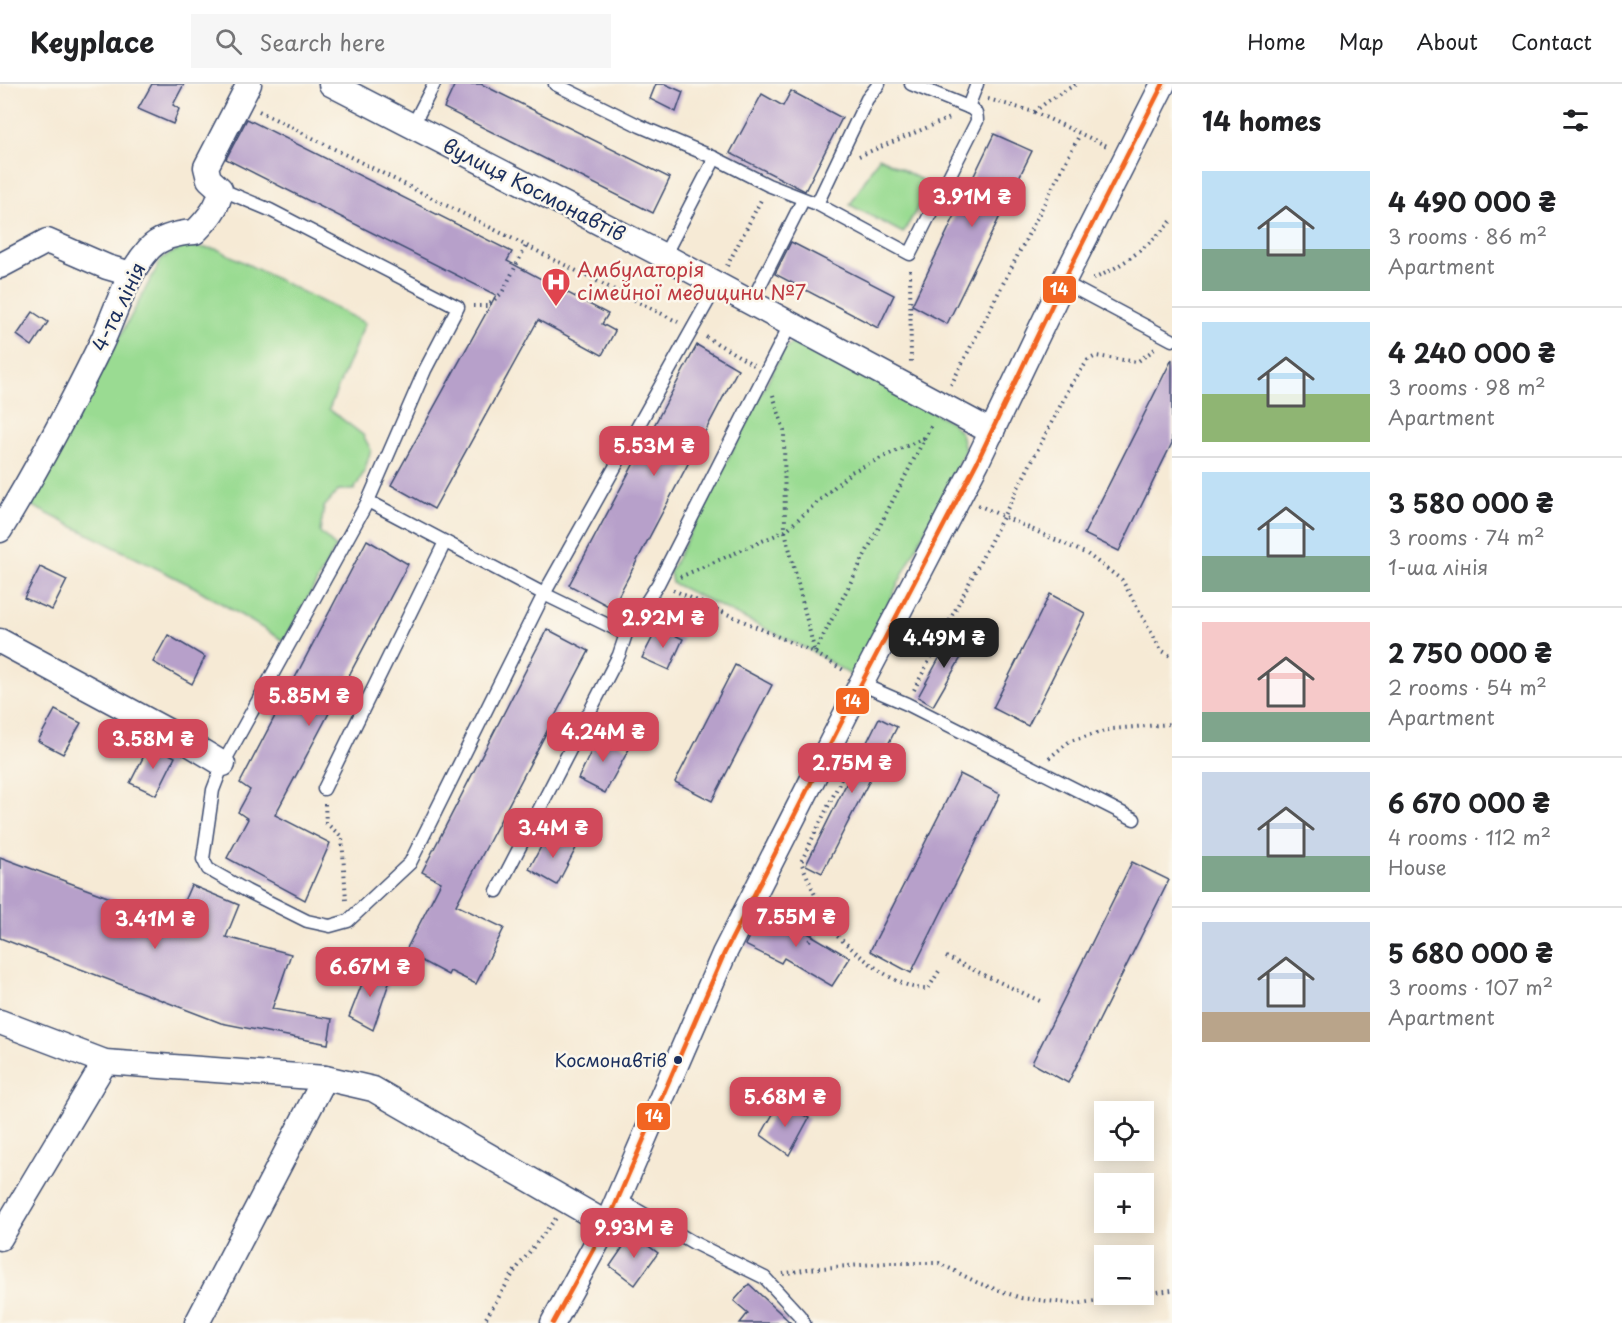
<!DOCTYPE html>
<html lang="en">
<head>
<meta charset="utf-8">
<style>
	:root { --surface:#fff; --page:#f6f6f6; --text:#202124; --muted:#757577; --line:#e0e0e0; --accent:#d1495b }
	body { margin:0; font-family:"Playpen Sans",sans-serif; background:var(--page); color:var(--text); height:100vh; display:flex; flex-direction:column; font-size:22px; white-space:nowrap }
	* { box-sizing:border-box; margin:0 }
	p { font-size:20px; color:var(--muted) }
	.icon { flex:none; width:33px; height:33px; fill:none; stroke:currentColor; stroke-width:2; stroke-linecap:round; stroke-linejoin:round }
	.map { position:relative; flex:1; overflow:hidden }
	.drawer { display:flex; flex-direction:column; background:var(--surface); width:450px }
	.drawer>* { flex:none }
	.fabs { position:absolute; left:1094px; top:1017px; display:grid; gap:12px }
	.fabs a { display:grid; place-items:center; width:60px; height:60px; border-radius:0px; background:var(--surface); box-shadow:0 3px 15px #0003; font-size:30px }
	.price { position:absolute; translate:-50% -51px; padding:0 14px; border-radius:12px; background:var(--accent); color:#fff; font-size:20px; line-height:39px; filter:drop-shadow(0 2px 3px #0008) }
	.price::after { content:''; position:absolute; left:50%; top:36px; width:18px; height:14px; margin-left:-9px; background:inherit; clip-path:polygon(0 0,100% 0,50% 100%) }
	.price.selected { background:#222; color:#fff }
	ul { padding:0; list-style:none }
	li { display:flex; align-items:center; gap:18px; height:150px; padding:0 30px }
	li+li { border-top:2px solid var(--line) }
	li span { display:grid; place-items:center; flex:none; width:168px; height:120px; border-radius:0px; color:#555 }
	li>.icon { margin-inline-start:auto }
	span .icon { width:72px; height:72px; fill:#fffc; stroke-width:1 }
	li b { font-size:26px }
	h2 { display:flex; justify-content:space-between; align-items:center; height:72px; padding:0 30px; font-size:26px }
	header { display:flex; align-items:center; gap:36px; box-sizing:border-box; height:84px; padding:0 30px; background:var(--surface); border-bottom:2px solid var(--line) }
	header strong { font-size:28px }
	nav { display:flex; gap:33px; margin-inline-start:auto; font-size:21px }
	.search { width:420px; height:54px; background:var(--page); display:flex; align-items:center; gap:15px; box-sizing:border-box; padding:0 21px; border-radius:0px; color:var(--muted); font-size:22px }
	main { display:flex; flex:1; min-height:0 }
	.map>svg:first-child { display:block }
</style>
</head>
<body>
<header>
<strong>Keyplace</strong>
<div class="search"><svg class="icon" aria-label="search" viewBox="0 0 24 24"><circle cx="10" cy="10" r="6"/><path d="M15 15l6 6"/></svg>Search here</div>
<nav><a>Home</a><a>Map</a><a>About</a><a>Contact</a></nav>
</header>
<main>
<div class="map">
<svg width="1172" height="1239" viewBox="0 0 1172 1239">
	<rect width="100%" height="100%" fill="#fbf7ec"/>
	<filter id="ink" filterUnits="userSpaceOnUse"><feTurbulence type="fractalNoise" baseFrequency=".0167" numOctaves="2"/><feDisplacementMap in="SourceGraphic" scale="12" xChannelSelector="R" yChannelSelector="G"/><feConvolveMatrix kernelMatrix="1 2 1 2 8 2 1 2 1" color-interpolation-filters="sRGB"/></filter>
	<filter id="wash" filterUnits="userSpaceOnUse"><feTurbulence type="fractalNoise" baseFrequency=".008" numOctaves="4" result="noise"/><feDisplacementMap in="SourceGraphic" scale="24" xChannelSelector="R" yChannelSelector="G"/><feGaussianBlur stdDeviation="1.35" result="paint"/><feColorMatrix in="noise" values="0 0 0 0 0 0 0 0 0 0 0 0 0 0 0 0 0 1.4 0 .05"/><feComposite in="paint" operator="in"/></filter>
	<g filter="url(#wash)">
		<rect width="100%" height="100%" fill="#f6ead5"/>
		<!-- green -->
		<g fill="#9adb92" stroke="#5a8578" stroke-width="1.5">
			<polygon points="879,73 931,101 903,149 850,121"/>
			<polygon points="185,162 217,165 365,239 329,325 363,351 371,366 364,388 354,406 339,406 324,423 320,448 336,463 284,557 194,503 30,421 162,174"/>
			<polygon points="802,256 951,338 961,349 965,366 852,592 815,569 672,499 670,488 784,265 795,257"/>
		</g>
		<g id="blocks">
			<!-- building -->
			<g fill="#b7a0ca">
				<polygon points="152,0 184,0 173,21 179,25 173,40 138,25"/>
				<polygon points="455,0 481,0 670,94 653,129 444,24"/>
				<polygon points="656,0 665,0 683,8 676,28 650,15"/>
				<polygon points="791,7 842,34 805,107 730,69 762,10 783,22"/>
				<polygon points="247,35 512,168 507,177 608,230 602,240 615,247 602,271 538,236 434,425 391,401 496,211 226,75"/>
				<polygon points="994,50 1032,67 947,240 912,221"/>
				<polygon points="791,158 894,211 878,244 775,190"/>
				<polygon points="33,228 48,238 32,262 17,251"/>
				<polygon points="697,261 738,285 612,524 569,501"/>
				<polygon points="1172,275 1172,359 1119,467 1084,450"/>
				<polygon points="367,456 408,480 275,731 330,759 305,816 227,774 248,735 238,728 250,706 240,699"/>
				<polygon points="40,483 67,496 52,526 24,514"/>
				<polygon points="1050,510 1085,529 1028,642 993,624"/>
				<polygon points="658,543 683,555 669,586 642,574"/>
				<polygon points="547,545 589,567 456,821 504,844 476,900 450,887 448,891 405,868 441,798 422,788"/>
				<polygon points="953,549 970,558 933,622 918,613"/>
				<polygon points="168,551 205,573 192,600 153,578"/>
				<polygon points="735,581 772,601 712,717 675,698"/>
				<polygon points="55,626 81,639 63,670 38,657"/>
				<polygon points="879,634 897,643 822,789 806,781"/>
				<polygon points="600,649 629,665 605,709 578,695"/>
				<polygon points="150,660 175,673 156,711 130,699"/>
				<polygon points="960,690 1000,710 911,889 870,867"/>
				<polygon points="549,748 576,764 557,801 529,785"/>
				<polygon points="0,773 175,838 191,801 239,821 226,853 291,870 272,925 332,935 328,960 221,939 0,854"/>
				<polygon points="1132,778 1169,796 1068,999 1032,979"/>
				<polygon points="762,827 806,848 850,874 832,902 784,874 781,879 745,861"/>
				<polygon points="369,882 391,893 373,946 349,933"/>
				<polygon points="780,1018 809,1034 789,1071 761,1051"/>
				<polygon points="632,1150 658,1169 635,1201 610,1182"/>
				<polygon points="749,1200 791,1239 740,1239 748,1229 734,1217"/>
			</g>
		</g>
	</g>
	<g filter="url(#ink)">
		<use href="#blocks" fill-opacity="0" stroke="#3c4b70" stroke-width="1.5"/>
		<g fill="none" stroke-linecap="round" stroke-linejoin="round">
			<!-- lane casing -->
			<g stroke="#3c4b70" stroke-width="15">
				<g id="lane">
					<path d="M555,0L640,42L715,74L768,101L817,120L910,170L977,37C977,29 975,26 968,23L977,0"/>
					<polyline points="911,0 968,23"/>
					<polyline points="412,43 434,0"/>
					<polyline points="220,105 270,126 458,223 425,286 368,417 223,680 213,706 203,775 208,785 247,807 307,837 330,842 348,837 410,779 544,510 717,201"/>
					<polyline points="817,120 867,15 879,0"/>
					<polyline points="664,172 715,74"/>
					<polyline points="1063,198 1172,256"/>
					<polyline points="751,219 803,116"/>
					<polyline points="368,417 544,510 626,550"/>
					<polyline points="861,600 907,620 1134,735"/>
					<polyline points="324,705 445,458"/>
					<polyline points="497,807 619,571 626,550 658,500 790,241"/>
					<polyline points="618,1115 694,1159 765,1194 799,1231 804,1239"/>
				</g>
			</g>
			<!-- street casing -->
			<g stroke="#3c4b70" stroke-width="27">
				<g id="street">
					<polyline points="331,0 664,172 992,348"/>
					<polyline points="0,182 47,157 107,183 131,190"/>
					<path d="M0,446C37,386 70,323 101,260C116,228 125,192 149,165C160,153 179,149 195,148C205,138 221,121 220,105L209,95L206,83L249,0"/>
					<polyline points="0,557 175,651 223,680"/>
					<polyline points="0,938 105,978 325,994 373,1005 607,1140"/>
					<polyline points="0,1154 105,978"/>
					<polyline points="197,1239 325,994"/>
					<polyline points="553,1239 607,1140 724,870 861,600 977,378 1063,198 1163,0"/>
				</g>
			</g>
			<!-- path -->
			<g stroke="#3c4b70" stroke-width="4" stroke-dasharray="1.5 4.5" stroke-linecap="butt">
				<polyline points="988,15 1034,28 1048,17 1076,0"/>
				<polyline points="259,27 678,238"/>
				<polyline points="1034,28 1107,62"/>
				<polyline points="859,72 952,33"/>
				<polyline points="727,182 762,114"/>
				<polyline points="910,186 911,280"/>
				<path d="M1093,195C1122,183 1152,159 1172,136"/>
				<polyline points="473,222 487,222 502,209 526,162"/>
				<polyline points="706,253 754,281"/>
				<polyline points="951,301 1080,50"/>
				<polyline points="773,311 784,346 785,447 815,569"/>
				<polyline points="978,421 1087,470 1122,496 1161,566 1172,573"/>
				<polyline points="680,493 785,447 851,388 926,353"/>
				<polyline points="673,506 815,569 845,587"/>
				<polyline points="815,568 932,340"/>
				<polyline points="914,606 1071,301 1088,276 1096,272 1137,278 1155,265"/>
				<polyline points="1049,674 1070,657 1112,645 1170,640 1172,638"/>
				<polyline points="325,720 326,739 342,753 346,816"/>
				<polyline points="821,845 818,818 801,778 855,667"/>
				<path d="M809,857C815,848 818,845 829,845C854,866 894,906 928,905L939,887"/>
				<polyline points="946,873 1042,918"/>
				<polyline points="783,1190 808,1185 888,1179 939,1179 978,1199 1021,1214 1075,1220 1172,1206"/>
				<polyline points="483,1239 514,1188 556,1134"/>
			</g>
			<!-- lane -->
			<use href="#lane" stroke="#fff" stroke-width="12"/>
			<!-- street -->
			<use href="#street" stroke="#fff" stroke-width="24"/>
			<!-- bus-1 casing -->
			<g stroke="#fbf7ec" stroke-width="9">
				<polyline id="bus-1" points="553,1239 607,1140 724,870 861,600 977,378 1063,198 1163,0"/>
			</g>
			<!-- bus-1 -->
			<use href="#bus-1" stroke="#f26522" stroke-width="4.5"/>
		</g>
	</g>
	<!-- icons -->
	<defs>
		<g id="hospital-pin" transform="scale(1.5)"><path d="M0 17L-7.5 6A9.5 9.5 0 1 1 7.5 6Z" fill="#e0444e" stroke="#fbf7ec"/><path d="M-5-5h3v3.5h4V-5h3V5h-3V1.5h-4V5h-3Z" fill="#fff"/></g>
	</defs>
	<g fill-rule="evenodd">
		<use href="#hospital-pin" x="556" y="198"/>
	</g>
	<!-- markers -->
	<circle fill="#1b2f5e" stroke="#fbf7ec" stroke-width="2" cx="678" cy="976" r="5"/>
	<g text-anchor="middle" stroke-width="5" stroke-linejoin="round" paint-order="stroke">
		<!-- bus labels -->
		<g font-size="18" fill="#1b2f5e" stroke="#fbf7ec" text-anchor="end">
			<text x="667" y="983">Космонавтів</text>
		</g>
		<!-- street labels -->
		<g font-size="20" fill="#1b2f5e" stroke="#fbf7ec">
			<text transform="translate(534 106) rotate(27)" y="7">вулиця Космонавтів</text>
			<text transform="translate(119 223) rotate(-64)" y="7">4-та лінія</text>
		</g>
		<!-- health labels -->
		<g font-size="20" fill="#be3a42" stroke="#fbf7ec" text-anchor="start">
			<text x="577" y="193">Амбулаторія<tspan x="577" dy="23">сімейної медицини №7</tspan></text>
		</g>
	</g>
	<g stroke="#fbf7ec" stroke-width="2">
		<rect x="1042" y="191" width="35" height="29" rx="6" fill="#f26522"/>
		<rect x="835" y="603" width="35" height="28" rx="6" fill="#f26522"/>
		<rect x="636" y="1018" width="35" height="29" rx="6" fill="#f26522"/>
	</g>
	<g font-size="16" text-anchor="middle" font-weight="bold" fill="#fff">
		<text x="1059" y="211">14</text>
		<text x="852" y="623">14</text>
		<text x="654" y="1038">14</text>
	</g>
</svg>
<div class="fabs">
<a><svg class="icon" aria-label="locate" viewBox="0 0 24 24"><circle cx="12" cy="12" r="6"/><path d="M12 2v4M12 18v4M2 12h4M18 12h4"/></svg></a>
<a>+</a>
<a>−</a>
</div>
<b class="price" style="left:972px;top:144px">3.91M ₴</b>
<b class="price" style="left:654px;top:393px">5.53M ₴</b>
<b class="price" style="left:663px;top:565px">2.92M ₴</b>
<b class="price selected" style="left:944px;top:585px">4.49M ₴</b>
<b class="price" style="left:309px;top:643px">5.85M ₴</b>
<b class="price" style="left:603px;top:679px">4.24M ₴</b>
<b class="price" style="left:153px;top:686px">3.58M ₴</b>
<b class="price" style="left:852px;top:710px">2.75M ₴</b>
<b class="price" style="left:553px;top:775px">3.4M ₴</b>
<b class="price" style="left:796px;top:864px">7.55M ₴</b>
<b class="price" style="left:155px;top:866px">3.41M ₴</b>
<b class="price" style="left:370px;top:914px">6.67M ₴</b>
<b class="price" style="left:785px;top:1044px">5.68M ₴</b>
<b class="price" style="left:634px;top:1175px">9.93M ₴</b>
</div>
<section class="drawer">
<h2>14 homes<svg class="icon" aria-label="filters" viewBox="0 0 24 24"><path d="M4 7h16M4 17h16"/><circle cx="9" cy="7" r="2"/><circle cx="15" cy="17" r="2"/></svg></h2>
<ul>
<li><span style="background:linear-gradient(#bfe0f5 65%,#7fa58c 0)"><svg class="icon" aria-label="home" viewBox="0 0 24 24"><path d="M3 11l9-7 9 7M6 9v11h12V9"/></svg></span><div><b>4 490 000 ₴</b><p>3 rooms · 86 m²</p><p>Apartment</p></div></li>
<li><span style="background:linear-gradient(#bfe0f5 60%,#8fb573 0)"><svg class="icon" aria-label="home" viewBox="0 0 24 24"><path d="M3 11l9-7 9 7M6 9v11h12V9"/></svg></span><div><b>4 240 000 ₴</b><p>3 rooms · 98 m²</p><p>Apartment</p></div></li>
<li><span style="background:linear-gradient(#bfe0f5 70%,#7fa58c 0)"><svg class="icon" aria-label="home" viewBox="0 0 24 24"><path d="M3 11l9-7 9 7M6 9v11h12V9"/></svg></span><div><b>3 580 000 ₴</b><p>3 rooms · 74 m²</p><p>1-ша лінія</p></div></li>
<li><span style="background:linear-gradient(#f6c9c9 75%,#7fa58c 0)"><svg class="icon" aria-label="home" viewBox="0 0 24 24"><path d="M3 11l9-7 9 7M6 9v11h12V9"/></svg></span><div><b>2 750 000 ₴</b><p>2 rooms · 54 m²</p><p>Apartment</p></div></li>
<li><span style="background:linear-gradient(#c9d6e8 70%,#7fa58c 0)"><svg class="icon" aria-label="home" viewBox="0 0 24 24"><path d="M3 11l9-7 9 7M6 9v11h12V9"/></svg></span><div><b>6 670 000 ₴</b><p>4 rooms · 112 m²</p><p>House</p></div></li>
<li><span style="background:linear-gradient(#c9d6e8 75%,#b9a48a 0)"><svg class="icon" aria-label="home" viewBox="0 0 24 24"><path d="M3 11l9-7 9 7M6 9v11h12V9"/></svg></span><div><b>5 680 000 ₴</b><p>3 rooms · 107 m²</p><p>Apartment</p></div></li>
</ul>
</section>
</main>
</body>
</html>
